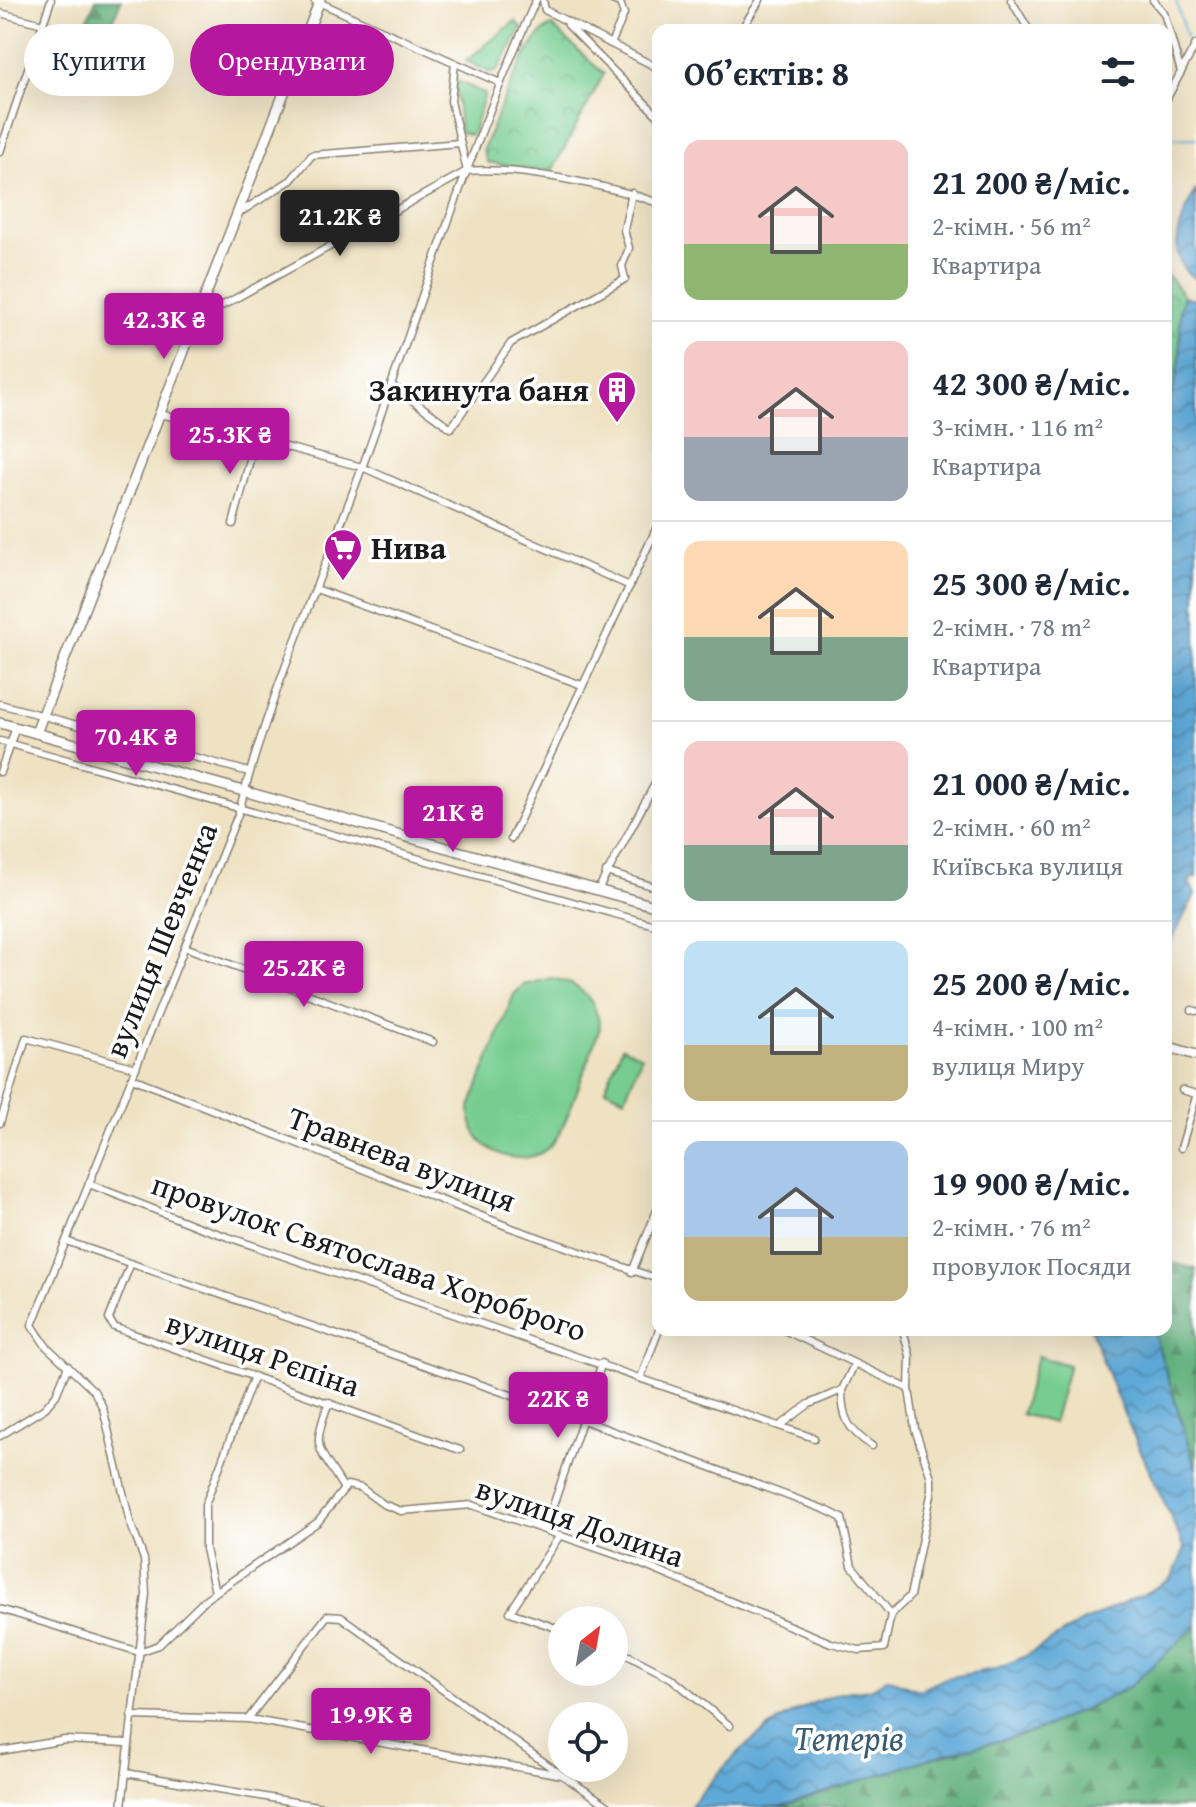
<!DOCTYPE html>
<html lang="uk">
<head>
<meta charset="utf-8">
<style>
	:root { --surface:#fff; --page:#f2f2f3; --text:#1f2937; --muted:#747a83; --line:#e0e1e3; --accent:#b5179e }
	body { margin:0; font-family:"Gentium Book Plus",serif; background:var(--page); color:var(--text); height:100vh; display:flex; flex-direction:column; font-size:30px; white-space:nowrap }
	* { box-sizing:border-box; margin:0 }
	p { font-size:26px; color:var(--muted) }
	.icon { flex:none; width:44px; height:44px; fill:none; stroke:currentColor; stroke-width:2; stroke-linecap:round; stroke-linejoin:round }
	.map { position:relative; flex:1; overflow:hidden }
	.details { position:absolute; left:652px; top:24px; width:520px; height:1312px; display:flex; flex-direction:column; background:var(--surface); border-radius:16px; box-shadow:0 8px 32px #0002 }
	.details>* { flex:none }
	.hud { position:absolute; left:24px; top:24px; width:508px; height:72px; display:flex; gap:16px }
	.needle { width:52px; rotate:31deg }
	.fabs { position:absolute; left:548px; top:1606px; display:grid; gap:16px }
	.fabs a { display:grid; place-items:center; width:80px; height:80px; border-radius:50%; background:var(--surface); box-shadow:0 8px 32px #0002; font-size:40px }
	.price { position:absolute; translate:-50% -68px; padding:0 18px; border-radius:8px; background:var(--accent); color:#fff; font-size:26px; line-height:52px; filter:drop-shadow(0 2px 4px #0008) }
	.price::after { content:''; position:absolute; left:50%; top:48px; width:24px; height:18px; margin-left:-12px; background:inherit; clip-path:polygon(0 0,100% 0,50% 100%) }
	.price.selected { background:#222; color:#fff }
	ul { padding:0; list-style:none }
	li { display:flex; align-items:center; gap:24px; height:200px; padding:0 32px }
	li+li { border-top:2px solid var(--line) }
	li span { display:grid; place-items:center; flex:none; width:224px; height:160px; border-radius:16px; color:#555 }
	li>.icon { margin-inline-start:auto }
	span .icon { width:96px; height:96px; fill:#fffc; stroke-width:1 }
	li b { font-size:34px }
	h2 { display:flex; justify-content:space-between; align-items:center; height:96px; padding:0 32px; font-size:34px }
	.pill { padding:0 28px; border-radius:36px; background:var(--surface); box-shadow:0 8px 32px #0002; font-size:28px; line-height:72px }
	.pill.selected { background:var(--accent); color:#fff }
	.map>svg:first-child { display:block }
</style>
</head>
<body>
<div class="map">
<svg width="1196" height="1807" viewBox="0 0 1196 1807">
	<defs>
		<pattern id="forest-firs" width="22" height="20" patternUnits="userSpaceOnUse" patternTransform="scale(2)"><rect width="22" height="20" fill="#61b07b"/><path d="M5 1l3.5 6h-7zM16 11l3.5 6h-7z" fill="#4f8e64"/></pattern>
		<pattern id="park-crowns" width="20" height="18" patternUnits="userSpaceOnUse" patternTransform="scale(2)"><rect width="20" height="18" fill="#77cd91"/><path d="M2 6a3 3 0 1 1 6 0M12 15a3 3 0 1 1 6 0" fill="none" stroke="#66af7c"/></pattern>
		<pattern id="water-waves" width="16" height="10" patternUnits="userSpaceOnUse" patternTransform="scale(2)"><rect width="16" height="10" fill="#5fa9d7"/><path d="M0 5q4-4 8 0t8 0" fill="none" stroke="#4e89ae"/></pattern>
	</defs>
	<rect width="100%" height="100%" fill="#fff"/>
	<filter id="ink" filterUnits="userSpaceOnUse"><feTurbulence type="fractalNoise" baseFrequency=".0125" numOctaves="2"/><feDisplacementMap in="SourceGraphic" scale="16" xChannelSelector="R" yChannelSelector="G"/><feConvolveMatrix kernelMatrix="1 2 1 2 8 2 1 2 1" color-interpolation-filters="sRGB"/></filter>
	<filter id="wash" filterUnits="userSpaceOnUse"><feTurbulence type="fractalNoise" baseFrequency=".006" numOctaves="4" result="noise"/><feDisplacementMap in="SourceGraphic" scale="32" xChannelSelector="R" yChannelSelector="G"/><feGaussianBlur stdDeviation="1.8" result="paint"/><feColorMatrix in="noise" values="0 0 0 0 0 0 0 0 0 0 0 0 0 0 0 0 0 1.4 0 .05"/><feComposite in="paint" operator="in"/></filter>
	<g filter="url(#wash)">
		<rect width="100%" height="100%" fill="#efe2c3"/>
		<!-- grass -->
		<g fill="#77cd91" stroke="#4a7456" stroke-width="2">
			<polygon points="515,21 522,28 497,71 491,73 466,61"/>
			<polygon points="458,81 485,94 472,135 460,132 456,85"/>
			<path d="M551,978C580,983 596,998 600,1028C590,1052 567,1127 553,1143C539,1160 514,1162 496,1152C477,1143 470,1128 470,1107L514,994L524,985Z"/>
			<polygon points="622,1047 642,1056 625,1098 605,1089"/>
			<polygon points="1037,1356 1069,1365 1053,1423 1021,1414"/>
		</g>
		<!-- forest -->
		<g fill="url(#forest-firs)" stroke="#3e664c" stroke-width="2">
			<polygon points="96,0 121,0 96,67 71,57"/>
			<polygon points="1166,1261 1196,1269 1196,1469 1153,1330 1166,1330"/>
			<polygon points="1196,1626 1196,1807 779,1807 934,1757 1034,1732 1127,1689"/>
		</g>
		<!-- park -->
		<g fill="url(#park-crowns)" stroke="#4a7456" stroke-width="2">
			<path d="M552,26L604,74L551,173L487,162L483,149C495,122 526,35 552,26Z"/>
			<polygon points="1167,275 1184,296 1180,312 1180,360 1166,422"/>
		</g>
		<!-- water -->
		<g fill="url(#water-waves)" stroke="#3e627a" stroke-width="2">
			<path d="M1196,189V279C1161,259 1183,216 1196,189Z"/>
			<polygon points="1184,296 1196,300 1196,878 1192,877 1189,883 1195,894 1166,952 1166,422 1180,360 1180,312"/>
			<path d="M1091,1330H1153L1196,1469V1626L1127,1689L1034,1732L934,1757L779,1807H690C733,1753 768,1718 836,1694C858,1687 866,1696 887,1678L919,1690L946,1678L994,1669L1024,1657L1078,1624L1142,1595L1171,1579L1185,1549L1120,1405Z"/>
		</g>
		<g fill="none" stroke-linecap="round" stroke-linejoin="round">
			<!-- stream -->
			<g stroke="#5fa9d7" stroke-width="2">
				<polyline points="1176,0 1188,44"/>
				<polyline points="1166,139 1196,138"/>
			</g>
		</g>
	</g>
	<g filter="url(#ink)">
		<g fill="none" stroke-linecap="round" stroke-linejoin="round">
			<!-- street casing -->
			<g stroke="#867f70" stroke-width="9">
				<g id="street">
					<polyline points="314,0 498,82"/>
					<polyline points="543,0 545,10 658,68"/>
					<polyline points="1011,0 1029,30"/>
					<polyline points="1153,0 1164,13 1181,72"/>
					<polyline points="0,13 43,24"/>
					<polyline points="568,25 658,116"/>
					<polyline points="741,30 760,0"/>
					<polyline points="611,44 624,14 620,3 612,0"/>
					<polyline points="455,63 451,101 467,171"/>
					<polyline points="1166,100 1196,44"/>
					<polyline points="0,152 51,0"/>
					<polyline points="239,213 291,180 312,155 460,143"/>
					<path d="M202,310L218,308L467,171C516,166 611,186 658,203"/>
					<polyline points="391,385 451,428 511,343 625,279 622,266 629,248 624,230 632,193"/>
					<polyline points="161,414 362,467 630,586"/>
					<polyline points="233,524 256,437"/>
					<polyline points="316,589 582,685"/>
					<polyline points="0,704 249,772"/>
					<polyline points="0,741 658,926"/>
					<polyline points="0,772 16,727"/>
					<polyline points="511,839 658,525"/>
					<polyline points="606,872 658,888"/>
					<polyline points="598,890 658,778"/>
					<polyline points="185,947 433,1042"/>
					<polyline points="1192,1010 1196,1011"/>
					<polyline points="132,1078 509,1227 658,1279"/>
					<polyline points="1182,1090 1196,1094"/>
					<polyline points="0,1123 26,1038 136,1068"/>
					<polyline points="1181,1148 1196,1097"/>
					<polyline points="89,1184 199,1227 814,1438"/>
					<polyline points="66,1241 580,1419 826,1510 842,1518 852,1566 891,1614"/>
					<polyline points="130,1265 109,1319 114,1327 460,1450"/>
					<polyline points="632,1272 658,1208"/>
					<polyline points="784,1330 909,1389"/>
					<polyline points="641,1377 659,1330"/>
					<polyline points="842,1390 854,1365"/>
					<path d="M329,1402C310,1452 319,1446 344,1489"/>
					<path d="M780,1426L809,1404L842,1390C842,1418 848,1430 872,1446"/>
					<polyline points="0,1436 45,1408 56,1395 68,1366"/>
					<polyline points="545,1529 602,1363"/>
					<polyline points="560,1535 510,1612 562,1630"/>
					<polyline points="215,1592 205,1549 205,1505 254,1376"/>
					<polyline points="0,1609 139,1652 159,1645 207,1598 318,1522 347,1485 361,1488 383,1504 401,1511 472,1505 631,1560 831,1643 859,1650 884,1648 891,1614"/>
					<polyline points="891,1614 910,1596 931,1495 931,1478 915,1429 909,1389 910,1356 903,1330"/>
					<polyline points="614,1648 671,1678 730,1726"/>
					<polyline points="131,1716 248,1719 562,1775 610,1807"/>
					<polyline points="248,1719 327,1616 341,1617 559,1773"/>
					<polyline points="0,1751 65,1740 127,1743"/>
					<polyline points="126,1773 323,1807"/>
					<path d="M122,1807L146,1594L144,1559L130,1522L103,1408L94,1391L46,1346L32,1325L239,812C269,694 321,580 363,465C419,309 468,151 536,0"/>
				</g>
			</g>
			<!-- secondary casing -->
			<g stroke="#867f70" stroke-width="12">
				<g id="secondary">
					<polyline points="0,723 658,907"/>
					<polyline points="36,733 320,0"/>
					<polyline points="1166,1046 1196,1055"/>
				</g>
			</g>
			<!-- street -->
			<use href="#street" stroke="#fff" stroke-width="6"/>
			<!-- secondary -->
			<use href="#secondary" stroke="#fff" stroke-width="9"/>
		</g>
	</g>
	<!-- icons -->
	<defs>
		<g id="building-pin" transform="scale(2)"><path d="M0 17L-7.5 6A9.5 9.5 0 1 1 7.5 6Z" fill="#b5179e" stroke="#fff"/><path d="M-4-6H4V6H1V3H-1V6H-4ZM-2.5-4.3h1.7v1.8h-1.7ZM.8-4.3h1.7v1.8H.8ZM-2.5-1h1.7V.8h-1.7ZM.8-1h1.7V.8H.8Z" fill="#fff"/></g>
		<g id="supermarket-pin" transform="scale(2)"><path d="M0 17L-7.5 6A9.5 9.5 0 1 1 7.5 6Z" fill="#b5179e" stroke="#fff"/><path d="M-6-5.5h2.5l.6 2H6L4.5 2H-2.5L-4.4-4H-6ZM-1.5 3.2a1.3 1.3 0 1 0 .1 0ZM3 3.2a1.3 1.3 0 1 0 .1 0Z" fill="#fff"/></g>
	</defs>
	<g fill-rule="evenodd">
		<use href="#building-pin" x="617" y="390"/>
		<use href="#supermarket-pin" x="343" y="548"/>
	</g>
	<g text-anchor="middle" stroke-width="7" stroke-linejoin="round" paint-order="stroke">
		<!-- poi labels -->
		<g font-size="32" font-weight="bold" fill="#1c1c1c" stroke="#fff" text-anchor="end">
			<text x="589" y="401">Закинута баня</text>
			<text x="371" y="559" text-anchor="start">Нива</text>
		</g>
		<!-- street labels -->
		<g font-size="32" fill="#1c1c1c" stroke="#fff">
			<text transform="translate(161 940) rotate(-68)" y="11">вулиця Шевченка</text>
			<text transform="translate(402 1159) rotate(21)" y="11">Травнева вулиця</text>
			<text transform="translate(369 1257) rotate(19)" y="11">провулок Святослава Хороброго</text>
			<text transform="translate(263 1354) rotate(19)" y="11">вулиця Рєпіна</text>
			<text transform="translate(580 1522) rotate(19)" y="11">вулиця Долина</text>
		</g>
		<!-- water labels -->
		<g font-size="34" font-style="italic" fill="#3a5b70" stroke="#fff">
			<text x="849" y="1750">Тетерів</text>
		</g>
	</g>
</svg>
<div class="fabs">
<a><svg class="needle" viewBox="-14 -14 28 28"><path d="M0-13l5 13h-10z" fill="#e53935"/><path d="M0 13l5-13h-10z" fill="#747a83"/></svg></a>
<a><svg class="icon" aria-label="locate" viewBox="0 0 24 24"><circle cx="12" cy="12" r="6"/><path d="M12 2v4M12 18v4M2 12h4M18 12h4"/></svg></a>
</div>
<b class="price selected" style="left:340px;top:258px">21.2K ₴</b>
<b class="price" style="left:164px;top:361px">42.3K ₴</b>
<b class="price" style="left:230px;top:476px">25.3K ₴</b>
<b class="price" style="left:136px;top:778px">70.4K ₴</b>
<b class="price" style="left:453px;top:854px">21K ₴</b>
<b class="price" style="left:304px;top:1009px">25.2K ₴</b>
<b class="price" style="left:558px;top:1440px">22K ₴</b>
<b class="price" style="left:371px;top:1756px">19.9K ₴</b>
<div class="hud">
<a class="pill">Купити</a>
<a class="pill selected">Орендувати</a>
</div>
<section class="details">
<h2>Об’єктів: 8<svg class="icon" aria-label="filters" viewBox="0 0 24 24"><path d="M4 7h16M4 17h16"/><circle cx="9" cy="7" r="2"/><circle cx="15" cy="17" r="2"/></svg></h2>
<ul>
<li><span style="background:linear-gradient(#f6c9c9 65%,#8fb573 0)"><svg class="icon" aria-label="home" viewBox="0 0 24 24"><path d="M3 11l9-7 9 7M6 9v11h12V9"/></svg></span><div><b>21 200 ₴/міс.</b><p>2-кімн. · 56 m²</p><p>Квартира</p></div></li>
<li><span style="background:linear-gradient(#f6c9c9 60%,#9aa5b1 0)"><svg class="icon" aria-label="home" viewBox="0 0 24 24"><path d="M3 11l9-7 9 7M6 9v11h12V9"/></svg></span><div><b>42 300 ₴/міс.</b><p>3-кімн. · 116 m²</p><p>Квартира</p></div></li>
<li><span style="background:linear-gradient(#ffd9b3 60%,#7fa58c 0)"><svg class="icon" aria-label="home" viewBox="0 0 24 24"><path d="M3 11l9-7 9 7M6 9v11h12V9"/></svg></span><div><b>25 300 ₴/міс.</b><p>2-кімн. · 78 m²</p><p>Квартира</p></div></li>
<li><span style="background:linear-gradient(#f6c9c9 65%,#7fa58c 0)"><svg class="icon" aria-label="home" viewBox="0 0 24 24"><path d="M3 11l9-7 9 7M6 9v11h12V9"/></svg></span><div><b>21 000 ₴/міс.</b><p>2-кімн. · 60 m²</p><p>Київська вулиця</p></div></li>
<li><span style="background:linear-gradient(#bfe0f5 65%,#c2b280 0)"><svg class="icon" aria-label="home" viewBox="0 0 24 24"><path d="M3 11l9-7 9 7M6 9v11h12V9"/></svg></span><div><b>25 200 ₴/міс.</b><p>4-кімн. · 100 m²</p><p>вулиця Миру</p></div></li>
<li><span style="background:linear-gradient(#a9c7e8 60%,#c2b280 0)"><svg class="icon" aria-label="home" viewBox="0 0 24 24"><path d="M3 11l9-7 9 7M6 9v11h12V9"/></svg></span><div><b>19 900 ₴/міс.</b><p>2-кімн. · 76 m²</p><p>провулок Посяди</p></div></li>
</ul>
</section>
</div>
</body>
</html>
